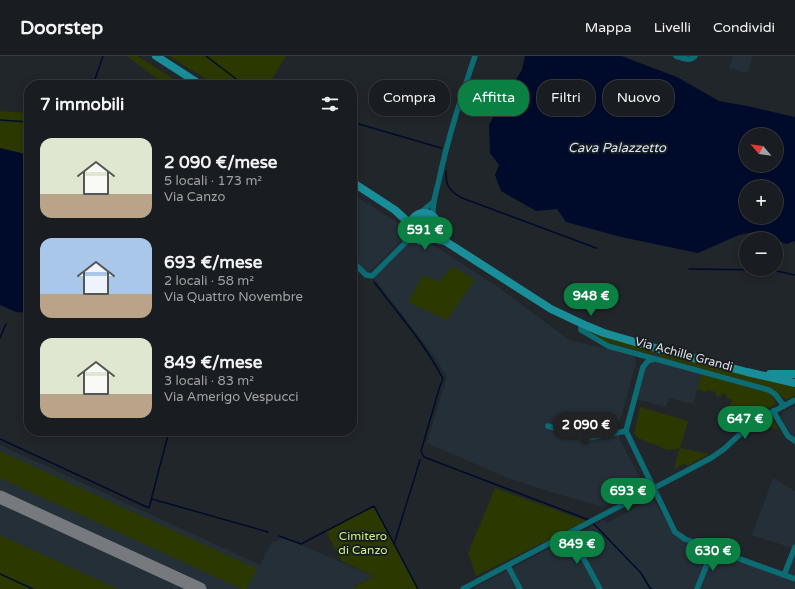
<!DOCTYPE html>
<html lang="it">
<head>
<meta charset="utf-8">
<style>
	:root { --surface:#191c20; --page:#222529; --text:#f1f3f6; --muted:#9fa1a5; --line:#373a3e; --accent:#0b8043 }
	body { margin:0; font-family:"Varela Round",sans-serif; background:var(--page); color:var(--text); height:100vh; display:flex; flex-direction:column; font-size:15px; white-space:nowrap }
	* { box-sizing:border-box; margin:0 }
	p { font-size:13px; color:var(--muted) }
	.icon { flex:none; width:22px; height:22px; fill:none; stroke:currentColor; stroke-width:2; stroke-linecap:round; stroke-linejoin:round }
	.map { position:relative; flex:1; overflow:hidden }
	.details { position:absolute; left:24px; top:24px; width:333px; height:356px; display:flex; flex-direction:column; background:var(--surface); border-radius:16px; box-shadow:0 2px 10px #0003,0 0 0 1px var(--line) }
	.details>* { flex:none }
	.top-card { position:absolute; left:369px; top:24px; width:366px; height:36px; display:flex; gap:8px }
	.needle { width:26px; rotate:299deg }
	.buttons { position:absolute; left:739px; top:72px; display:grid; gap:8px }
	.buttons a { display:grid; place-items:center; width:44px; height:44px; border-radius:50%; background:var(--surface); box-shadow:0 2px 10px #0003,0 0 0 1px var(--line); font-size:20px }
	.price { position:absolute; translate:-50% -34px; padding:0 9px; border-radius:14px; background:var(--accent); color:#fff; font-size:13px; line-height:26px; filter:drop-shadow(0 1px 2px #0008) }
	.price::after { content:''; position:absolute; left:50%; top:24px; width:12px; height:9px; margin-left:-6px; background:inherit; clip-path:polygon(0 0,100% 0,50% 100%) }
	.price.active { background:#222; color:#fff }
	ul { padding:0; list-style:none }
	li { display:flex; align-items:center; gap:12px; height:100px; padding:0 16px }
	li span { display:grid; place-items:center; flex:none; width:112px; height:80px; border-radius:12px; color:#555 }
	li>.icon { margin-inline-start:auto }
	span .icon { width:48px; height:48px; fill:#fffc; stroke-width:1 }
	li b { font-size:17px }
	h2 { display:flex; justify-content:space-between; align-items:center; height:48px; padding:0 16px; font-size:17px }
	.chip { padding:0 14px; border-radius:16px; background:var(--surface); box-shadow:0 2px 10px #0003,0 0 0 1px var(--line); font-size:14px; line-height:36px }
	.chip.active { background:var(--accent); color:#fff }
	header { display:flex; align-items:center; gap:24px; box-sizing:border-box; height:56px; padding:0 20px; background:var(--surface); border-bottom:1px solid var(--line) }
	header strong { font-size:19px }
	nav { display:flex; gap:22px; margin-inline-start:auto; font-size:14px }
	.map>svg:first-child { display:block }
</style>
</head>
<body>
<header>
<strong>Doorstep</strong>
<nav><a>Mappa</a><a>Livelli</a><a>Condividi</a></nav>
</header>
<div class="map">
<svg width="795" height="533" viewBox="0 0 795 533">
	<rect width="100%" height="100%" fill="#21262b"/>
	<!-- built -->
	<g fill="#252f38">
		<polygon points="733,0 753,0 747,17 729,12"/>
		<polygon points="352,138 400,168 406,178 403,183 369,216 360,216 352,208"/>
		<polygon points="414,185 423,188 430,187 498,231 569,284 607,293 610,293 635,301 636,307 617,375 619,382 644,429 603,451 551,436 508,422 427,387 447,321 434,300 375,223 375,220 408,186"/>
		<polygon points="650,291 702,318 693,348 669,342 666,351 636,343"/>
		<polygon points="795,350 795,382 792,379 781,361 783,356"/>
		<polygon points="0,389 260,509 272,485 276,486 279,483 282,482 301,489 374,520 354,530 355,533 0,533"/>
		<polygon points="773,422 795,435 795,493 752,479"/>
		<polygon points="652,443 675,478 686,486 786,521 795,497 795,533 472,533 604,464 607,467"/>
	</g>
	<!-- green -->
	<g fill="#2b3901">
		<polygon points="127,0 137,0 183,29 166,29"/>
		<polygon points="169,0 286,0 268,29 216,29"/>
		<polygon points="0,55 29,57 29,99 0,92"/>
		<circle cx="423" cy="170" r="9"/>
		<polygon points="453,210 475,224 447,264 408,246 423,219 439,226"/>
		<polygon points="587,273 654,295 653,299 606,286 586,276"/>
		<path d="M661,296L795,330V339C785,350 779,335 770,332L660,301L659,300Z"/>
		<path d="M702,318L768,336L773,340L776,348L755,360L744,368C741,361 735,353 729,350L732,344L726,342L727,339L722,337L721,341L716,339V336L707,334L706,336L697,333Z"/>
		<polygon points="640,351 688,365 680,392 709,398 687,410 685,407 674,413 680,392 668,394 638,382 634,377"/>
		<polygon points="771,361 778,373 778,374 760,368"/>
		<polygon points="0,395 257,513 246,533 242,533 0,422"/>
		<polygon points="495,432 586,465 476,520 468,497"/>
		<polygon points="374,450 417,533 355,533 354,531 374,520 341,505 326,475"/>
		<polygon points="0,479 118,533 0,533"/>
	</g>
	<!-- water -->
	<g fill="#000b2b" fill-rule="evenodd">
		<path d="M525,0H621L677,21L719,45L747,50L795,61V185L786,188L758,175L739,179L698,197L621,181L566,166L557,153L536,155L501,135L495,119L499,109L490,97L489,69L500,48L522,14ZM746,79H776V109H746ZM746,131H776V161H746Z"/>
		<polygon points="0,92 29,99 29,257 16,256 0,249"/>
	</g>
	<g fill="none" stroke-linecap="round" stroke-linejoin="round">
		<!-- stream -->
		<g stroke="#000b2b" stroke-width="1.5">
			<polyline points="206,0 244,29"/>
			<polyline points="95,29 95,23 103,0"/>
			<polyline points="0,64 29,66"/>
			<polyline points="352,66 441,92"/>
			<path d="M446,115C446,130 448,134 462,142L596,192"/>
			<polyline points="689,213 772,214 795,219"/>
			<path d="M374,226C398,257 425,288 443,323L440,330L421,395L424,401L589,464"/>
			<polyline points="0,282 6,268"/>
			<polyline points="0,383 149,452 169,375"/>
			<polyline points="152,443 268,476"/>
			<polyline points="592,466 641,517 650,532 652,533"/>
			<polyline points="279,480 301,488 374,450 418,533"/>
			<polyline points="394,488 420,404"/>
			<polyline points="0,518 33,533"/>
		</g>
		<!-- taxiway -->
		<polyline stroke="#767a7e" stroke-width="13" points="0,441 200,533"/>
		<!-- street -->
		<g stroke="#0c6b73" stroke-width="5.5">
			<path d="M676,0C683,2 690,6 695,0"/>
			<polyline points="420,157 433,146"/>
			<path d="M433,160C432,147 436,137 439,124C448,81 461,42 475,0"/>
			<polyline points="405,186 410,176"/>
			<polyline points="352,205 366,219 372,220 409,183 416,182"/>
			<polyline points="581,267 581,274 608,290 769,334 775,338 784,350"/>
			<polyline points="654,303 648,305 643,311 626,375 675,476 685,483 795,523"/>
			<polyline points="773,355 788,380 795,385"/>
			<polyline points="548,370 588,382 626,375"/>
			<polyline points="570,477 600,533"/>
			<polyline points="508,510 520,533"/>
			<polyline points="784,519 795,491"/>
			<polyline points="463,533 711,402 724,393 752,367 795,344"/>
			<polyline points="697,533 713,493"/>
		</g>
		<!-- secondary -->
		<g stroke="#198e98" stroke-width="8">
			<polyline points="156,0 201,29"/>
			<polyline points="352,126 395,154 410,168"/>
			<circle cx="424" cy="171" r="14"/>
			<polyline points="432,182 445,185 551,253 587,270 604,277 659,293 747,316 795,327"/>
			<polyline points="770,318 795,318"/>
		</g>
	</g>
	<g text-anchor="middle" stroke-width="4" stroke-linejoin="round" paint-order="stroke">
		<!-- street labels -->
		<g font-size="12" fill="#e0e3e6" stroke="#181d21">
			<text transform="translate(684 298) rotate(15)" y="4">Via Achille Grandi</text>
		</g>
		<!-- park labels -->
		<g font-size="12" fill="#ccf07f" stroke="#181d21">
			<text x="363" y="484">Cimitero<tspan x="363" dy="14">di Canzo</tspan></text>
		</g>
		<!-- water labels -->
		<g font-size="13" font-style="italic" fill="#d7e4f7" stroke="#181d21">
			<text x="617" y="96">Cava Palazzetto</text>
		</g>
	</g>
</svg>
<div class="buttons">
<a><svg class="needle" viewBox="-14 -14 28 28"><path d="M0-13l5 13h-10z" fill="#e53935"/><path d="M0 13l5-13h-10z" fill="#9fa1a5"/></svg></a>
<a>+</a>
<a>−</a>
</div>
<b class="price" style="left:425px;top:195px">591 €</b>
<b class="price" style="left:591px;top:261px">948 €</b>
<b class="price" style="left:745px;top:384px">647 €</b>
<b class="price active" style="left:586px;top:390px">2 090 €</b>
<b class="price" style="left:628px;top:456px">693 €</b>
<b class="price" style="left:577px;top:509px">849 €</b>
<b class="price" style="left:713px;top:516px">630 €</b>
<div class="top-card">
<a class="chip">Compra</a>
<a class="chip active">Affitta</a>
<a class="chip">Filtri</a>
<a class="chip">Nuovo</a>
</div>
<section class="details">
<h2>7 immobili<svg class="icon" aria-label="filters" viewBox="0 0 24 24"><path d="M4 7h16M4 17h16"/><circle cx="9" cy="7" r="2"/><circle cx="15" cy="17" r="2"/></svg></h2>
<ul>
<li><span style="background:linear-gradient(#dfe7d0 70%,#b9a48a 0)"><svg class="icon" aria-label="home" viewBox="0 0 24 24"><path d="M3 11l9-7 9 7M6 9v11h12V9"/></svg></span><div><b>2 090 €/mese</b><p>5 locali · 173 m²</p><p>Via Canzo</p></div></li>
<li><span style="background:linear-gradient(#a9c7e8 70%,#b9a48a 0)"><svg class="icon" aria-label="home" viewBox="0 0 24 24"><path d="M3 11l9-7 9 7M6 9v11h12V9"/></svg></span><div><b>693 €/mese</b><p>2 locali · 58 m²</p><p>Via Quattro Novembre</p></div></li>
<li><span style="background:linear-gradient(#dfe7d0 70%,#b9a48a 0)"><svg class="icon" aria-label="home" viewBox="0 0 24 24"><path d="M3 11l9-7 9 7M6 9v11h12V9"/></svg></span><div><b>849 €/mese</b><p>3 locali · 83 m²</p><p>Via Amerigo Vespucci</p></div></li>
</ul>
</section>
</div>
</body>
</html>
